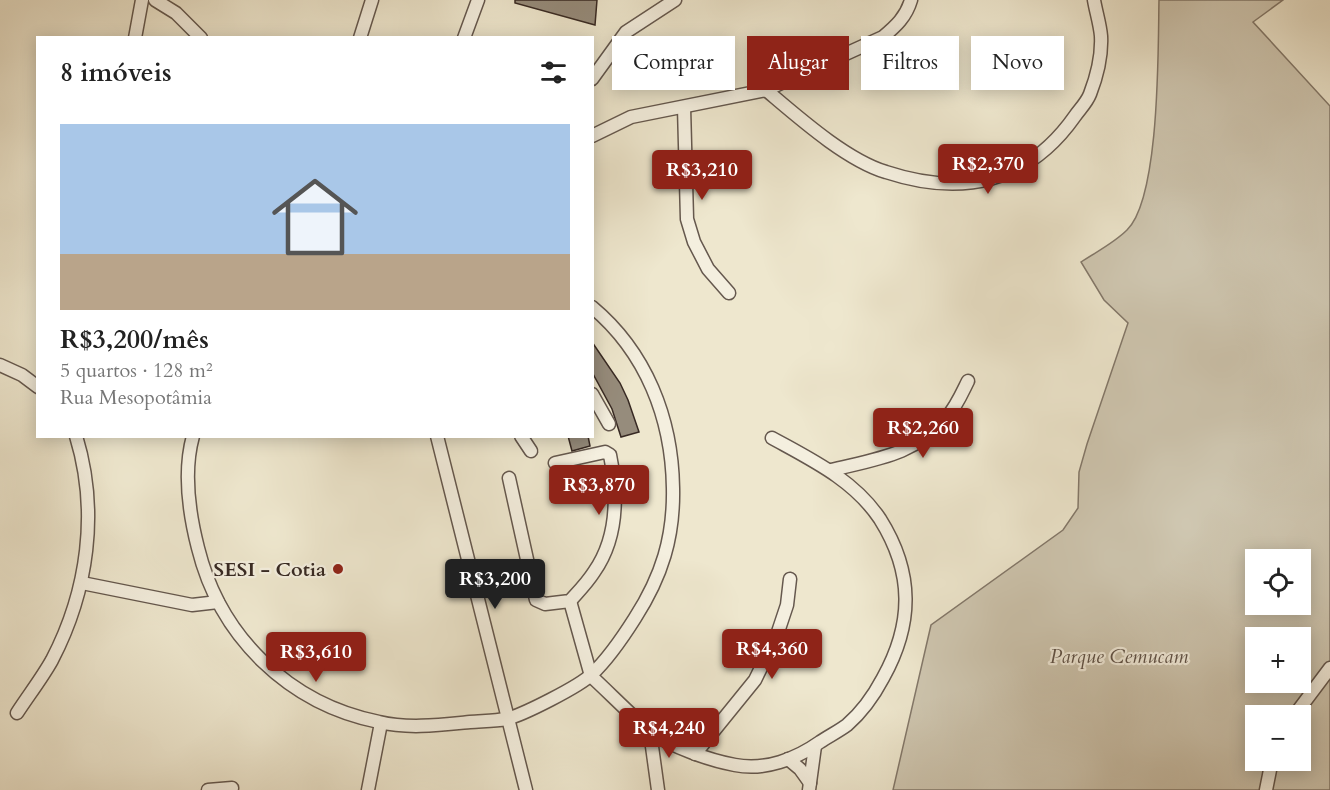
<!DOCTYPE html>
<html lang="pt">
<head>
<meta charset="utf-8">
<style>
	:root { --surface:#fff; --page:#f6f6f6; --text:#222; --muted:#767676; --accent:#8f2418 }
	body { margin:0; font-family:Cardo,serif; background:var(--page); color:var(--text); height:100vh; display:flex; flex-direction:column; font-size:22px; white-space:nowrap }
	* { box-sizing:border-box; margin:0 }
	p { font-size:20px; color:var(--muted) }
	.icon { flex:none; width:33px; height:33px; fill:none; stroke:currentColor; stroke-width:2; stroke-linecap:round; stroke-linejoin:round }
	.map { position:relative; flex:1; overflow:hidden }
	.drawer { position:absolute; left:36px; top:36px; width:558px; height:402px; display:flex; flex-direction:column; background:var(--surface); border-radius:0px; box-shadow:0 3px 15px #0003 }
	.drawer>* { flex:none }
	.top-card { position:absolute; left:612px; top:36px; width:570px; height:54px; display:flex; gap:12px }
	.fabs { position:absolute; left:1245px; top:549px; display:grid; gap:12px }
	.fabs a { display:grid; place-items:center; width:66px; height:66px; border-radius:0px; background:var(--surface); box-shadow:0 3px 15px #0003; font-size:30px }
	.price { position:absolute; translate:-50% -51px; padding:0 14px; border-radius:6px; background:var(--accent); color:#fff; font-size:20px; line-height:39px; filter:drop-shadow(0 2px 3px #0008) }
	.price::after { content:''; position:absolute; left:50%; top:36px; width:18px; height:14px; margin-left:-9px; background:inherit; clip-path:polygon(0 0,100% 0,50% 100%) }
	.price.current { background:#222; color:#fff }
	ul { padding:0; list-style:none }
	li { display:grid; align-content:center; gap:12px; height:318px; padding:0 24px }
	li span { display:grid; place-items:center; height:186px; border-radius:0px; color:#555 }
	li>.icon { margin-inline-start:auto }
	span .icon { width:108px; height:108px; fill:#fffc; stroke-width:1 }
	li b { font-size:26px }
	h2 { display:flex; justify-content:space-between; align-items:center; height:72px; padding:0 24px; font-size:26px }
	.pill { padding:0 21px; border-radius:0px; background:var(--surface); box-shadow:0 3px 15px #0003; font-size:21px; line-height:54px }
	.pill.current { background:var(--accent); color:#fff }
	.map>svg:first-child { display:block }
</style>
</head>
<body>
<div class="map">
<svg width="1330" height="790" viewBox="0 0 1330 790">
	<rect width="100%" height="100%" fill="#eee7ce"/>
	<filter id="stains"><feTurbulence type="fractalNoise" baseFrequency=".00333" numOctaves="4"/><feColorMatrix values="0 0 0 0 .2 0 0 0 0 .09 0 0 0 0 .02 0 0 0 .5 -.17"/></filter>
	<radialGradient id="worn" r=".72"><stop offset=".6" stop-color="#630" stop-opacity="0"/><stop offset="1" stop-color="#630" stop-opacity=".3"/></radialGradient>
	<!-- green -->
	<path fill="#cfc7b1" stroke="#83786a" stroke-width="1.5" fill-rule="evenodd" d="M1159,0H1283L1253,22L1330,106V790H893L931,625L1063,530L1078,508L1079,472L1087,444L1128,323L1104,300L1081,262C1096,252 1114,243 1127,230C1160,198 1158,49 1159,0ZM1256,560H1300V604H1256ZM1256,638H1300V682H1256ZM1256,716H1300V760H1256Z"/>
	<!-- building -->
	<g fill="#968c7c" stroke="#372923" stroke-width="1.5">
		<polygon points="515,0 597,0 595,25 515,3"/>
		<polygon points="592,342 620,383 628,400 639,432 621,437 612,409 592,372"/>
		<polygon points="568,436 588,436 590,446 572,451"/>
	</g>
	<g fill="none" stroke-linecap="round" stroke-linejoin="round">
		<!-- minor casing -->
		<g stroke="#65584e" stroke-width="15">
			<g id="minor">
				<polyline points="155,0 176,13 201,38"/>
				<polyline points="135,38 142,0"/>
				<polyline points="360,38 372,0"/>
				<polyline points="464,38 478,0"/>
				<polyline points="592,79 626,32 675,0"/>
				<path d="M766,90C798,117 846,160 886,172C962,197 1028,183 1075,116C1080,109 1087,102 1090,94C1097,76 1102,55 1101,36C1100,24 1096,12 1094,0"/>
				<polyline points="684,107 687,219 694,242 708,269 729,293"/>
				<path d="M592,136L631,117L766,90L883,37C896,26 906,17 911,0"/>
				<polyline points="0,365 22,375 38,387"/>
				<polyline points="592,394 609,424"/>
				<path d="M193,436C183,472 189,513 198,548C220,637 289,704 379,722C408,729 440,725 470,722C482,721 495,721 506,719C523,715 580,686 592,674C609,658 623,637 635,618C662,576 674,537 673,488C672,418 646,352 592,307"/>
				<polyline points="437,436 526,790"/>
				<polyline points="521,436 531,451"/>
				<path d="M831,470C877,459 915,455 947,417C956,407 962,393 968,381"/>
				<path d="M509,478L536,600L545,604L570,601C578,592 587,583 594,572C618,538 618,495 610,455L605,452L555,463"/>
				<polyline points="82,583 192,605 218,602"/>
				<polyline points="570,601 591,676"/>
				<path d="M591,676C605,689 619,703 634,717C639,722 644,728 650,732C673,747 708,760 735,765C765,771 796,759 820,742C829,736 839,731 847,725C862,712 874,695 883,678C913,624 914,573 880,519C854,480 812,460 772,438"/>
				<path d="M17,713C28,696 42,678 52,660C88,591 99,511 76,436"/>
				<polyline points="1294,716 1330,668"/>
				<polyline points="650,732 658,790"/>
				<polyline points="695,754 755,680 777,635 787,605 790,579"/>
				<polyline points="788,759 800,769 810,783"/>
				<polyline points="208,790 232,788"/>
				<polyline points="368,790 381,723"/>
				<polyline points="809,790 815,746"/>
				<polyline points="1266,790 1272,760"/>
			</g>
		</g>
		<!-- minor -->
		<use href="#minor" stroke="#f4efdf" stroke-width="12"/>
	</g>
	<!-- markers -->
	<circle fill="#8f2418" stroke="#f4efdf" stroke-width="2" cx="338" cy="569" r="6"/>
	<g text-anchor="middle" stroke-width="4.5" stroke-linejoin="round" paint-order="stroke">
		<!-- poi labels -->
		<g font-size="20" font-weight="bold" fill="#372923" stroke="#f4efdf" text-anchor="end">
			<text x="326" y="576">SESI - Cotia</text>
		</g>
		<!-- park labels -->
		<g font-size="20" font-style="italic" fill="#5d5046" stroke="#f4efdf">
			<text x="1119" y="663">Parque Cemucam</text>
		</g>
	</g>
	<rect width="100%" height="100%" filter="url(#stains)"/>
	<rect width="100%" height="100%" fill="url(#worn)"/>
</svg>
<div class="fabs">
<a><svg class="icon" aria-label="locate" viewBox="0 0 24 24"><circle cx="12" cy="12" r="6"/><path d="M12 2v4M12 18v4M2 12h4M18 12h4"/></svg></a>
<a>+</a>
<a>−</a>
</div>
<b class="price" style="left:988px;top:195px">R$2,370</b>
<b class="price" style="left:702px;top:201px">R$3,210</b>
<b class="price" style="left:923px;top:459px">R$2,260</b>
<b class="price" style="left:599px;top:516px">R$3,870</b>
<b class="price current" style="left:495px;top:610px">R$3,200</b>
<b class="price" style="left:772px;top:680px">R$4,360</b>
<b class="price" style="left:316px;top:683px">R$3,610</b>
<b class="price" style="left:669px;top:759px">R$4,240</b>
<div class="top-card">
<a class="pill">Comprar</a>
<a class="pill current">Alugar</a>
<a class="pill">Filtros</a>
<a class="pill">Novo</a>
</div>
<section class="drawer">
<h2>8 imóveis<svg class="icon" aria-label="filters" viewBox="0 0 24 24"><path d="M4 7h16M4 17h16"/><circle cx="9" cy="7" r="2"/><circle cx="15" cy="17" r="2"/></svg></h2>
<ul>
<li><span style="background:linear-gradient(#a9c7e8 70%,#b9a48a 0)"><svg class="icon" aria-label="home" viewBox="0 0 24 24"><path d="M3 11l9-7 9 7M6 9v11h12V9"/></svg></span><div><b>R$3,200/mês</b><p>5 quartos · 128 m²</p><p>Rua Mesopotâmia</p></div></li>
</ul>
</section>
</div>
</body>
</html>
